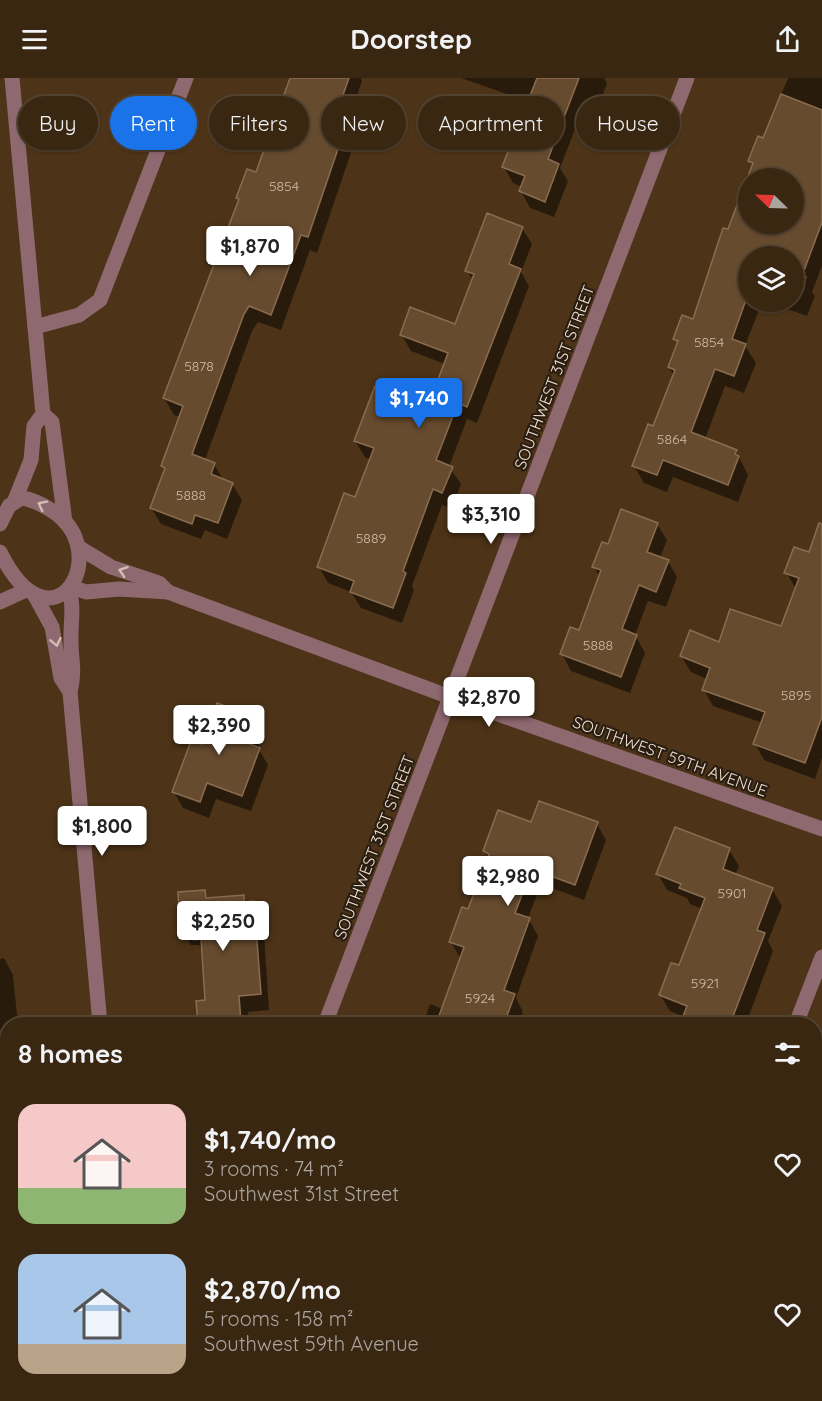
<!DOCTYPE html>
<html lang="en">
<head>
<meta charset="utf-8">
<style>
	:root { --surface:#3a2712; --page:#412f1b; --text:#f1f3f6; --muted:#aba59f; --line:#544432; --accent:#1a73e8 }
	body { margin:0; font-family:Quicksand,sans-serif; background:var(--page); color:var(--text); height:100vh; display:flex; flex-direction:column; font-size:22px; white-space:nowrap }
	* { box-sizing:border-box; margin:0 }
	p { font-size:20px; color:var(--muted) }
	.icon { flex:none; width:33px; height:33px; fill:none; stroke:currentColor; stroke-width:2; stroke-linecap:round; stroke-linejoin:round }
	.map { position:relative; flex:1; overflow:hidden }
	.details { position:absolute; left:0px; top:939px; width:822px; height:384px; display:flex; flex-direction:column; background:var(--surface); border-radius:24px 24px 0 0; box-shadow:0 2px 4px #0004,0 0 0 2px var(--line) }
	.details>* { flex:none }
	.banner { position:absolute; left:18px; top:18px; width:786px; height:54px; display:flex; gap:12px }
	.needle { width:39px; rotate:293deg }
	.tools { position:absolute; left:738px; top:90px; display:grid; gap:12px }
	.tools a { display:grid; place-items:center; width:66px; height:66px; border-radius:50%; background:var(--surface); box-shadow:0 2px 4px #0004,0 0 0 2px var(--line); font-size:30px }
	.price { position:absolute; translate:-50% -51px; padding:0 14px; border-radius:6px; background:#fff; color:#222; font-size:20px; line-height:39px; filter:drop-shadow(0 2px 3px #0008) }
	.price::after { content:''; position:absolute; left:50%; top:36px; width:18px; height:14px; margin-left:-9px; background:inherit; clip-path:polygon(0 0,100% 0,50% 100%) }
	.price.current { background:var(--accent); color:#fff }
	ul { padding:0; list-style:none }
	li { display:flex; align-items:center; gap:18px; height:150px; padding:0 18px }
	li span { display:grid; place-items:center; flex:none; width:168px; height:120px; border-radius:18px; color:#555 }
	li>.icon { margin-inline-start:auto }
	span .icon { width:72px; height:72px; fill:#fffc; stroke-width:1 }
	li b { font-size:26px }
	h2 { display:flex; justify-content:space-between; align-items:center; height:72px; padding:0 18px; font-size:26px }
	.tag { padding:0 21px; border-radius:27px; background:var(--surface); box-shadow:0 2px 4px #0004,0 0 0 2px var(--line); font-size:21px; line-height:54px }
	.tag.current { background:var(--accent); color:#fff }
	header { display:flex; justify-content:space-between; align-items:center; height:78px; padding:0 18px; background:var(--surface); font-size:27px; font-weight:800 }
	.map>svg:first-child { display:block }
</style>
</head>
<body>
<header><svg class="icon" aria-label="menu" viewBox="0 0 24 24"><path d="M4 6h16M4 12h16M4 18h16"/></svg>Doorstep<svg class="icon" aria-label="share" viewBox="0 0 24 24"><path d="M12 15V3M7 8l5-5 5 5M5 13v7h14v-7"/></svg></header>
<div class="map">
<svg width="822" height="1323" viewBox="0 0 822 1323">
	<rect width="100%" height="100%" fill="#4d3418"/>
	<!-- shadow -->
	<g fill="#0007" fill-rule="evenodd">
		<polygon points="289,0 361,0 362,3 355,24 363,39 317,175 310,172 281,252 258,244 252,253 205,382 214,386 223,402 232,406 242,422 227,461 205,452 201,461 161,446 151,430 165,393 162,388 180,339 174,337 164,320 240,124 238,120 257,96"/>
		<polygon points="461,0 604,0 607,5 594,41 581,36 560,90 568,103 554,139 530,130 521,113 522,109 513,105 504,89 529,24"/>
		<path d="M788,0H822V188L812,214L815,218L807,238L768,224H794V178H748V224H762L745,268L756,285L744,315L725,308L705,361L736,373L748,397L738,424L673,399L667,414L644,405L634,388L654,350L674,298L669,289L678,266L675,260L694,243L753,88L750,83L763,62ZM748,100H794V146H748Z"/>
		<polygon points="522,150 532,166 521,194 529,208 477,345 467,341 449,389 461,406 452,430 442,427 412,508 414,512 402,545 361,530 351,514 328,505 319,489 356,421 371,382 365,379 355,363 429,330 445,286 411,273 401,256 456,248 473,203 467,192"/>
		<polygon points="822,444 822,680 815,701 764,682 755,666 763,645 713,628 704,612 707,601 691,594 681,578 782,550 796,511 786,494 810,476"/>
		<polygon points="657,446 667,462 660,480 668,483 677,499 666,529 648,523 635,557 645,575 630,615 571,593 562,576 580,554 600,499 594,489 609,468"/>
		<polygon points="254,640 263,657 258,670 268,687 251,733 216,721 209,740 183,730 174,714 203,668"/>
		<polygon points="532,746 597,746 606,762 584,822 541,806 528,840 538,858 516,920 523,934 519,946 423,946 430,926 443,931 460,880 451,864 469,833 488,780 484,773"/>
		<polygon points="729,772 739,788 735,797 772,811 782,828 768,863 773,873 746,946 683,946 685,939 670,933 660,917 680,889 702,831 690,826 687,820 667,812 658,796"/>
		<polygon points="204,814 209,821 243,818 247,825 253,825 263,841 269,932 248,934 249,946 200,946 198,924 207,923 203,875 199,867 191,867 182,851"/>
		<polygon points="4,880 13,897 18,946 8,946 8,971 0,972 0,881"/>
		<polygon points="0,1017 8,1017 8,1244 0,1245"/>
		<polygon points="3,1293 8,1297 8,1316 44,1316 44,1323 0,1323 0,1294"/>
		<polygon points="266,1316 365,1316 362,1323 263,1323"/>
		<polygon points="546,1316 604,1316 602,1320 593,1316 591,1323 543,1323"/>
	</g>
	<!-- building -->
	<g fill="#674b2f" stroke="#8a6d50" stroke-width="1.5" fill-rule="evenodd">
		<polygon points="290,0 349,0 343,17 355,21 308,159 301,157 271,237 249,228 244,236 192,376 215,385 211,396 233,405 218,445 195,437 192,446 150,430 165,390 161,388 183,328 163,320 239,121 236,120 247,91 256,94"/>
		<polygon points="537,0 579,0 548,81 559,86 545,124 519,113 525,98 502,89"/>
		<path d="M781,16L822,32V144L802,198L806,199L797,221L794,220V178H748V216L732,261L746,266L734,298L715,291L691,354L737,372L735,376L739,378L728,407L663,382L657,397L632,388L648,346L653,348L675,292L668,289L678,263L673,261L682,237L693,241L723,150L728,151L753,85L748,83L758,58L763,60ZM748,100H794V146H748Z"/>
		<polygon points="487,135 523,149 509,186 521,191 467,329 458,325 436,382 453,389 442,415 433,411 403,493 406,495 393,530 350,514 354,503 317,489 344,415 355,419 374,370 354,363 375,308 428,328 448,275 400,257 410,229 455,246 474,196 465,193"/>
		<polygon points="621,431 658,445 647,474 669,482 656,514 639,507 622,551 637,557 621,599 560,576 570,549 579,552 601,492 592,489 602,464 608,466"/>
		<polygon points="819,445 822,446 822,639 805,685 753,666 765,634 702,612 710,590 680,578 690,552 719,564 730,531 781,548 799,500 784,495 794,469 809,474"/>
		<polygon points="217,625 255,639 245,664 260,670 242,718 207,705 200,724 172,714 191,663 202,666"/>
		<polygon points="539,723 598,744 575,807 532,791 515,835 530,840 504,912 515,916 504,946 436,946 464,869 449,864 462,829 468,831 489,776 483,773 498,732 531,744"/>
		<polygon points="675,749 730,770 723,791 773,810 757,852 765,855 730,946 680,946 687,928 659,917 671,885 679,887 705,820 679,810 681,806 656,796"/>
		<polygon points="205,812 206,820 244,817 244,824 254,823 261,916 239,918 241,944 198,946 196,923 205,922 201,861 194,862 193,851 180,852 178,814"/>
	</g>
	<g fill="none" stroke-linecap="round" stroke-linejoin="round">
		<!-- minor -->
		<g stroke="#8f6970" stroke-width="15">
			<polyline points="12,0 43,336 34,348 31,382 15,422"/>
			<polyline points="35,249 79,237 100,222 186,0"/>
			<polyline points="43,336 52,344 65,444"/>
			<path d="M0,446L9,428L21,420C32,421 41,426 51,432C117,473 53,581 0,474"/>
			<polyline points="78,469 111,489 159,505 168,514"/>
			<polyline points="72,509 86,514 119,511 168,514 450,619 822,751"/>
			<path d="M69,511C74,528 71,541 71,558C70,580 76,590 70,614L100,946"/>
			<polyline points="34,516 52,549 61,600 70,614"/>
			<polyline points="0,524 26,512"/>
			<polyline points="325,946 687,0"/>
			<polyline points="796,946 822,879"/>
			<polyline points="814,1050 822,1030"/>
			<polyline points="814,1261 822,1263"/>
			<polyline points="134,1316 135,1323"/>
			<polyline points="179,1323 184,1316"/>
			<polyline points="652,1323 655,1316"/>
			<polyline points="709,1323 712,1316"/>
		</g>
	</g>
	<!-- one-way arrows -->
	<defs><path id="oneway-chevron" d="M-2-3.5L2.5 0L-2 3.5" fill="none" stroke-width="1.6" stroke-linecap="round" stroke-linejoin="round" transform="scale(1.5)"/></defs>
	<g stroke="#d4bdb4">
		<use href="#oneway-chevron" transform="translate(42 427) rotate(-153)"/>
		<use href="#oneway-chevron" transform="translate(123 493) rotate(-161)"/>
		<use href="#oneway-chevron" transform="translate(56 564) rotate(78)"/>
	</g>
	<g text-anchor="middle" stroke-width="4.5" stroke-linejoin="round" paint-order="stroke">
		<!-- number labels -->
		<g font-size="14" fill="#cfbca8">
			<text x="284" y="113">5854</text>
			<text x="709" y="269">5854</text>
			<text x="199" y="293">5878</text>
			<text x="672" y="366">5864</text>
			<text x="191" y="422">5888</text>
			<text x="371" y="465">5889</text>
			<text x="598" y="572">5888</text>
			<text x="796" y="622">5895</text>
			<text x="732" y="820">5901</text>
			<text x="705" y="910">5921</text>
			<text x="480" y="925">5924</text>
		</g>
		<!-- street labels -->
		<g font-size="16" fill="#f2e1d1" stroke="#2a1e12">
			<text transform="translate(554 299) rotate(-69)" y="6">SOUTHWEST 31ST STREET</text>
			<text transform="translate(670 678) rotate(20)" y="6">SOUTHWEST 59TH AVENUE</text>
			<text transform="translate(374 769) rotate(-69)" y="6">SOUTHWEST 31ST STREET</text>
		</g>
	</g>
</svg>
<div class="tools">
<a><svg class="needle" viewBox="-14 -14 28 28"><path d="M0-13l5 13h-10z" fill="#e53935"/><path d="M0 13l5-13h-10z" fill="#aba59f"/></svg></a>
<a><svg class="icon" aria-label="layers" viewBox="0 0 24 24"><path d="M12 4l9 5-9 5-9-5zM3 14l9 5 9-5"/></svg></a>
</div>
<b class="price" style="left:250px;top:199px">$1,870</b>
<b class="price current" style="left:419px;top:351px">$1,740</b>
<b class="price" style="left:491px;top:467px">$3,310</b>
<b class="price" style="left:489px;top:650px">$2,870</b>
<b class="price" style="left:219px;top:678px">$2,390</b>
<b class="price" style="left:102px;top:779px">$1,800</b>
<b class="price" style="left:508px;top:829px">$2,980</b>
<b class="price" style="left:223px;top:874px">$2,250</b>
<div class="banner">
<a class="tag">Buy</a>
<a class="tag current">Rent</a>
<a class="tag">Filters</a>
<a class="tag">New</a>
<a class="tag">Apartment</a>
<a class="tag">House</a>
</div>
<section class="details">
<h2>8 homes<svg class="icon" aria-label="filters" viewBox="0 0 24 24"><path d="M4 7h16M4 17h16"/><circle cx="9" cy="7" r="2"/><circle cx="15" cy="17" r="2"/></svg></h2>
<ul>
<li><span style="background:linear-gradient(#f6c9c9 70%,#8fb573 0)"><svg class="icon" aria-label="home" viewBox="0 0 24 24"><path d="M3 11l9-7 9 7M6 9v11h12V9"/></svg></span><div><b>$1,740/mo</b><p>3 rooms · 74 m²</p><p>Southwest 31st Street</p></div><svg class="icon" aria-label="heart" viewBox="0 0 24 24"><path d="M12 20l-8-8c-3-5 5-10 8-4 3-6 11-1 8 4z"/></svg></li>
<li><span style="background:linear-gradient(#a9c7e8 75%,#b9a48a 0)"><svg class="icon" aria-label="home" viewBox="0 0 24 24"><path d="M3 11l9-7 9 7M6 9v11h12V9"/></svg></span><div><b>$2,870/mo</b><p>5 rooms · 158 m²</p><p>Southwest 59th Avenue</p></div><svg class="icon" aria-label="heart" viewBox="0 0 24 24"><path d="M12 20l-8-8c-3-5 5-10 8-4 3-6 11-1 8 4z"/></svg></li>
</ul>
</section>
</div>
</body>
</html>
